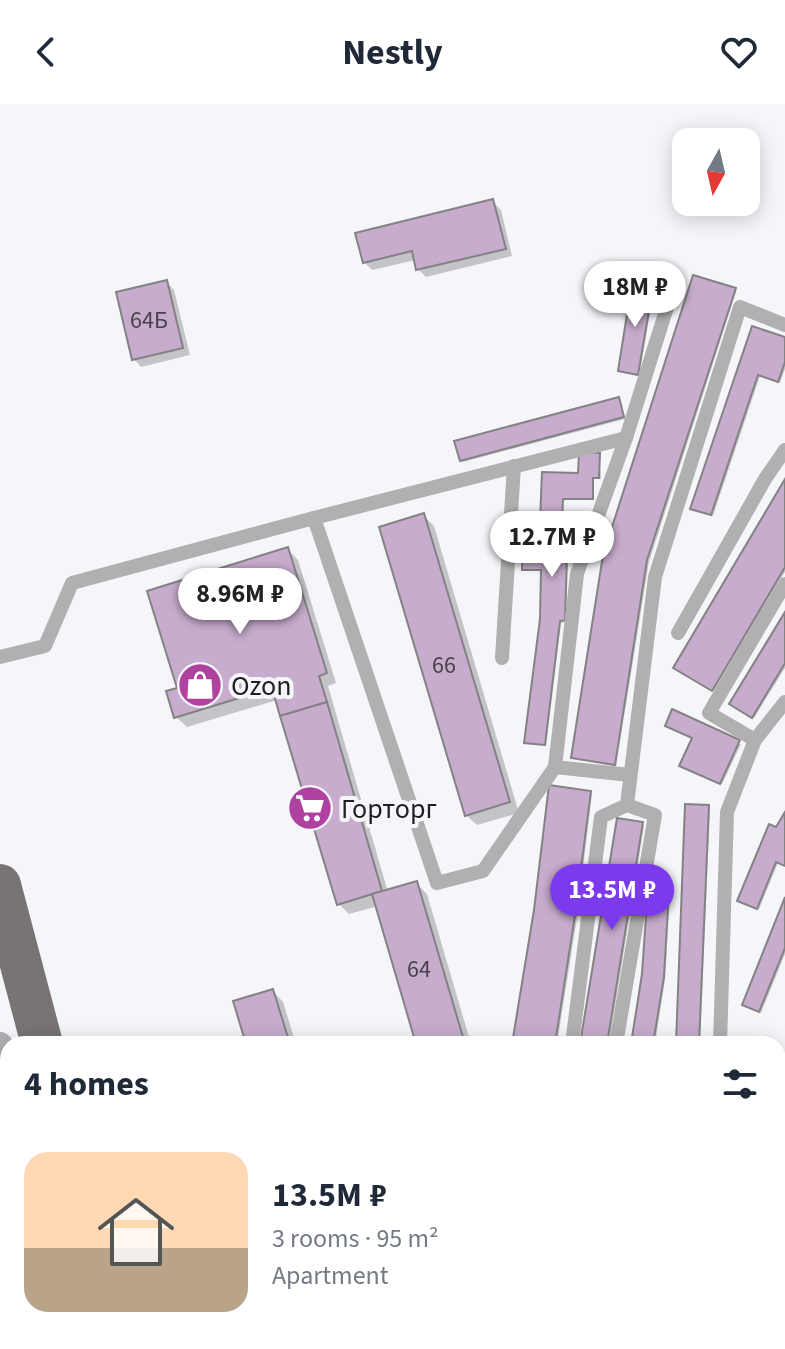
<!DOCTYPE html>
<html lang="en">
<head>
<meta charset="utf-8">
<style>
	:root { --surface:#fff; --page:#f6f6f7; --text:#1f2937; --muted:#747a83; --accent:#7c3aed }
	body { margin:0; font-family:"Source Sans 3",sans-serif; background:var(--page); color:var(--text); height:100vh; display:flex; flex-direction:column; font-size:30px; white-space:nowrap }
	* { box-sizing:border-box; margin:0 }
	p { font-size:26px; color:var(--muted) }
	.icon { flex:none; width:44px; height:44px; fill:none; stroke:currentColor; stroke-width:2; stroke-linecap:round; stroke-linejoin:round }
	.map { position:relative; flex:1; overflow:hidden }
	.sheet { position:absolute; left:0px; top:932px; width:786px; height:314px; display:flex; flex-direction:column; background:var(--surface); border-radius:24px 24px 0 0; box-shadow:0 4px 20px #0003 }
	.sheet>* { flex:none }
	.needle { width:52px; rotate:188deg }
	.fabs { position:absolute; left:672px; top:24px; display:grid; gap:16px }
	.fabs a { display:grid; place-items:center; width:88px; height:88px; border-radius:16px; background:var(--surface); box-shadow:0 4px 20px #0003; font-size:40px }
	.price { position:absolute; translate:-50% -68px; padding:0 18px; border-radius:28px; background:#fff; color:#222; font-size:26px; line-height:52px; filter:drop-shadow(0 2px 4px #0008) }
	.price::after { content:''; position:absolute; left:50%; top:48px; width:24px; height:18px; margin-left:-12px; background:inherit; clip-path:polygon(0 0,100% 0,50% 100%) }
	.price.selected { background:var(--accent); color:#fff }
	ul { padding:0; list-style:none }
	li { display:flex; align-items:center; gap:24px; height:200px; padding:0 24px }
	li span { display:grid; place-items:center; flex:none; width:224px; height:160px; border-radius:24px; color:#555 }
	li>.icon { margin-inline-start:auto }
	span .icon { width:96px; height:96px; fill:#fffc; stroke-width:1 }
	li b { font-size:34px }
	h2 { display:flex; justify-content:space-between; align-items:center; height:96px; padding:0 24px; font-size:34px }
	header { display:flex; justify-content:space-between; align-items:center; height:104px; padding:0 24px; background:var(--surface); font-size:36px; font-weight:700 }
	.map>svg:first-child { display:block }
</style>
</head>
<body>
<header><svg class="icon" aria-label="back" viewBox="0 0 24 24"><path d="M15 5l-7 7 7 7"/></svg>Nestly<svg class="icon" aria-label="heart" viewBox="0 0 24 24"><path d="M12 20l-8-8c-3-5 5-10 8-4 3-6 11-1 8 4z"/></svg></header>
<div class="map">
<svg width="785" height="1245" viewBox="0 0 785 1245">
	<rect width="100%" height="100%" fill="#f4f6f9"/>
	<!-- shadow -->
	<g fill="#0003">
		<polygon points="493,98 501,106 512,152 426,173 418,165 416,156 372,166 364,158"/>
		<polygon points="166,178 174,186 190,251 141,263 134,255"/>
		<polygon points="652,185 654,187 639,272 622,268 620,266"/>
		<polygon points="734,186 736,188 649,458 616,662 575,655 573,653"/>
		<polygon points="753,225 785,236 785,265 780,279 760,272 713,412 695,406"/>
		<polygon points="620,297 625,315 463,358 461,356"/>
		<polygon points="599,351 601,375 594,375 594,396 564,396 563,418 569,420 566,518 561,519 546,642 528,640 526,638 542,515 543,467 524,465 542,419"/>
		<polygon points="785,379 785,468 714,587 677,565"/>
		<polygon points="424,412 434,422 519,709 477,721 466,711"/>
		<polygon points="288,446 298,456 336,579 328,582 388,788 417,780 427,790 471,940 418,940 378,802 349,810 339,800 277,596 187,623 176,613 179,586"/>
		<polygon points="785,512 785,564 754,614 734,602"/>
		<polygon points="694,635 741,640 722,680 684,663"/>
		<polygon points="590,688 592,690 577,814 557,940 514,940"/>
		<polygon points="708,703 710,705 700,940 678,940"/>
		<polygon points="785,712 785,762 778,759 759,805 742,799"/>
		<polygon points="642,720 644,722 609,940 582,940"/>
		<polygon points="668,787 670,789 665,876 655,940 633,940"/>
		<polygon points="785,799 785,850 761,909 746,902"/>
		<polygon points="273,887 283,898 296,940 248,940"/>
		<polygon points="6,1059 8,1061 8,1087 0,1090 0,1061"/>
		<polygon points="30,1238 50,1238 36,1245"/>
		<polygon points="337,1238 385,1238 387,1245 340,1245"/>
	</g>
	<!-- building -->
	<g fill="#c7accd" stroke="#848285" stroke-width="2">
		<polygon points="493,95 506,145 416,166 412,147 363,159 355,129"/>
		<polygon points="693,171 736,184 647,456 615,661 571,654 603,451"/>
		<polygon points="167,176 183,244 132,256 116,188"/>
		<polygon points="632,179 653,183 638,271 618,267"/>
		<polygon points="752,222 785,233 785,258 778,278 758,271 711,411 690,405"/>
		<polygon points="619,293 624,313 460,357 454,337"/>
		<polygon points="579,348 600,349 599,374 593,374 593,395 563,395 562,416 568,416 565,516 560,517 545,641 524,639 540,515 541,466 522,466 523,416 540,417 542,368 578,369"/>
		<polygon points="785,375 785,463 712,587 673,564"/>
		<polygon points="424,409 510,698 465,712 379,423"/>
		<polygon points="288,443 327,569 319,572 327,598 280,612 272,584 174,614 166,587 177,584 147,487"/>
		<polygon points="785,508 785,559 752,614 729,600"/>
		<polygon points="327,598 382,787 337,801 280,612"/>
		<polygon points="672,605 740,636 720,680 679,662 692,634 665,622"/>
		<polygon points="549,681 591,687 575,811 555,940 512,940 534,806"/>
		<polygon points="685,700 709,701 699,940 676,940"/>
		<polygon points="785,708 785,762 776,758 757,805 737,797 769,720 776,723"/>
		<polygon points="617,714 643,718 607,940 580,940"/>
		<polygon points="417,777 465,940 416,940 372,790"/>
		<polygon points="648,783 669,785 664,873 653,940 631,940 642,870"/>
		<polygon points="785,793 785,844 759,908 742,901"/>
		<polygon points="273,885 290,940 246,940 233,897"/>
		<polygon points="6,1056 8,1081 0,1084 0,1059"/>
		<polygon points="8,1134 8,1168 3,1170 0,1137"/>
		<polygon points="335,1238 379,1238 381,1245 337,1245"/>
		<polygon points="584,1238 604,1238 603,1245 583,1245"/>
		<polygon points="656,1238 680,1238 681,1245 632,1245 656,1241"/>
		<polygon points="715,1238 760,1238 761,1245 717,1245"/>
	</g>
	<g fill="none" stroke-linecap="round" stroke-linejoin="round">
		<!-- service -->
		<g stroke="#b1afaf" stroke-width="14">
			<polyline points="678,529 765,375 785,346"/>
			<polyline points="0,553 45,542 72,479 314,414"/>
			<polyline points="502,554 514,362"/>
			<polyline points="755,636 709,609 785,480"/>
			<polyline points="555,663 483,767 437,779 314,414 626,334"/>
			<polyline points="630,671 555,663 577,470 626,334 668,200"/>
			<polyline points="572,940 601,713 627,701 655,473 740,203 785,221"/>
			<polyline points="616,940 655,711 627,701"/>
			<polyline points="720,940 727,708 755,636 785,598"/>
			<polyline points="537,1238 564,1245 565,1238"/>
			<polyline points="690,1238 691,1245"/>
			<polyline points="773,1238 774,1245"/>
			<polyline points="516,1245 518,1238"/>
		</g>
		<!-- minor -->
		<g stroke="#b1afaf" stroke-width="26">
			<polyline points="0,941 8,966"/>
			<polyline points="0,1203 8,1200"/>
		</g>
		<!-- primary -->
		<g stroke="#777473" stroke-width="42">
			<polyline points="0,781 42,940"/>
			<polyline points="124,1238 126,1245"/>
		</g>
	</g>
	<!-- icons -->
	<defs>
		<g id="shop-disc" transform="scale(2.3)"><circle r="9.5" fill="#af42a1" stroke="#f4f6f9"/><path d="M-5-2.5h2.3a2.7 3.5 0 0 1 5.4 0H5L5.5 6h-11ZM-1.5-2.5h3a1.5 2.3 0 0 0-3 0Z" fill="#fff"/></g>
		<g id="supermarket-disc" transform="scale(2.3)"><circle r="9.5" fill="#af42a1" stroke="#f4f6f9"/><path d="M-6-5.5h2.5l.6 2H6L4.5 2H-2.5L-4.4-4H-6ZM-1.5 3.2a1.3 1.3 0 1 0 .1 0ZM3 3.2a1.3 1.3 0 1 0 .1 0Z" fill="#fff"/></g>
	</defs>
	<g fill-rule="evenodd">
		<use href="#shop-disc" x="200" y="581"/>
		<use href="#supermarket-disc" x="310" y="704"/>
	</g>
	<g text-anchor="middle" stroke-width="8" stroke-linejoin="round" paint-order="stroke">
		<!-- number labels -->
		<g font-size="24" fill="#48424b">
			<text x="149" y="224">64Б</text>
			<text x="444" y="569">66</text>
			<text x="419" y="873">64</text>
		</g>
		<!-- poi labels -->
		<g font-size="28" fill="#1e1f20" stroke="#f4f6f9" text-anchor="start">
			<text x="231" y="591">Ozon</text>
			<text x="341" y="714">Горторг</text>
		</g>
	</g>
</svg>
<div class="fabs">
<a><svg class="needle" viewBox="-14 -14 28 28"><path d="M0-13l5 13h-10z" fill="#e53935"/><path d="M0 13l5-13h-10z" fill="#747a83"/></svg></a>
</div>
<b class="price" style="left:635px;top:225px">18M ₽</b>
<b class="price" style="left:552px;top:475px">12.7M ₽</b>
<b class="price" style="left:240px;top:532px">8.96M ₽</b>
<b class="price selected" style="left:612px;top:828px">13.5M ₽</b>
<section class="sheet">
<h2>4 homes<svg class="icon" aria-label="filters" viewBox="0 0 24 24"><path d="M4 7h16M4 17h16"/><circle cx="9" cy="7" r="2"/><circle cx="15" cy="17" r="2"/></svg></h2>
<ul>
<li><span style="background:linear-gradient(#ffd9b3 60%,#b9a48a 0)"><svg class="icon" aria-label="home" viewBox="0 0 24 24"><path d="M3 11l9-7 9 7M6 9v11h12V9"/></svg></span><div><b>13.5M ₽</b><p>3 rooms · 95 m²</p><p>Apartment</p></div></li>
</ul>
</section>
</div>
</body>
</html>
